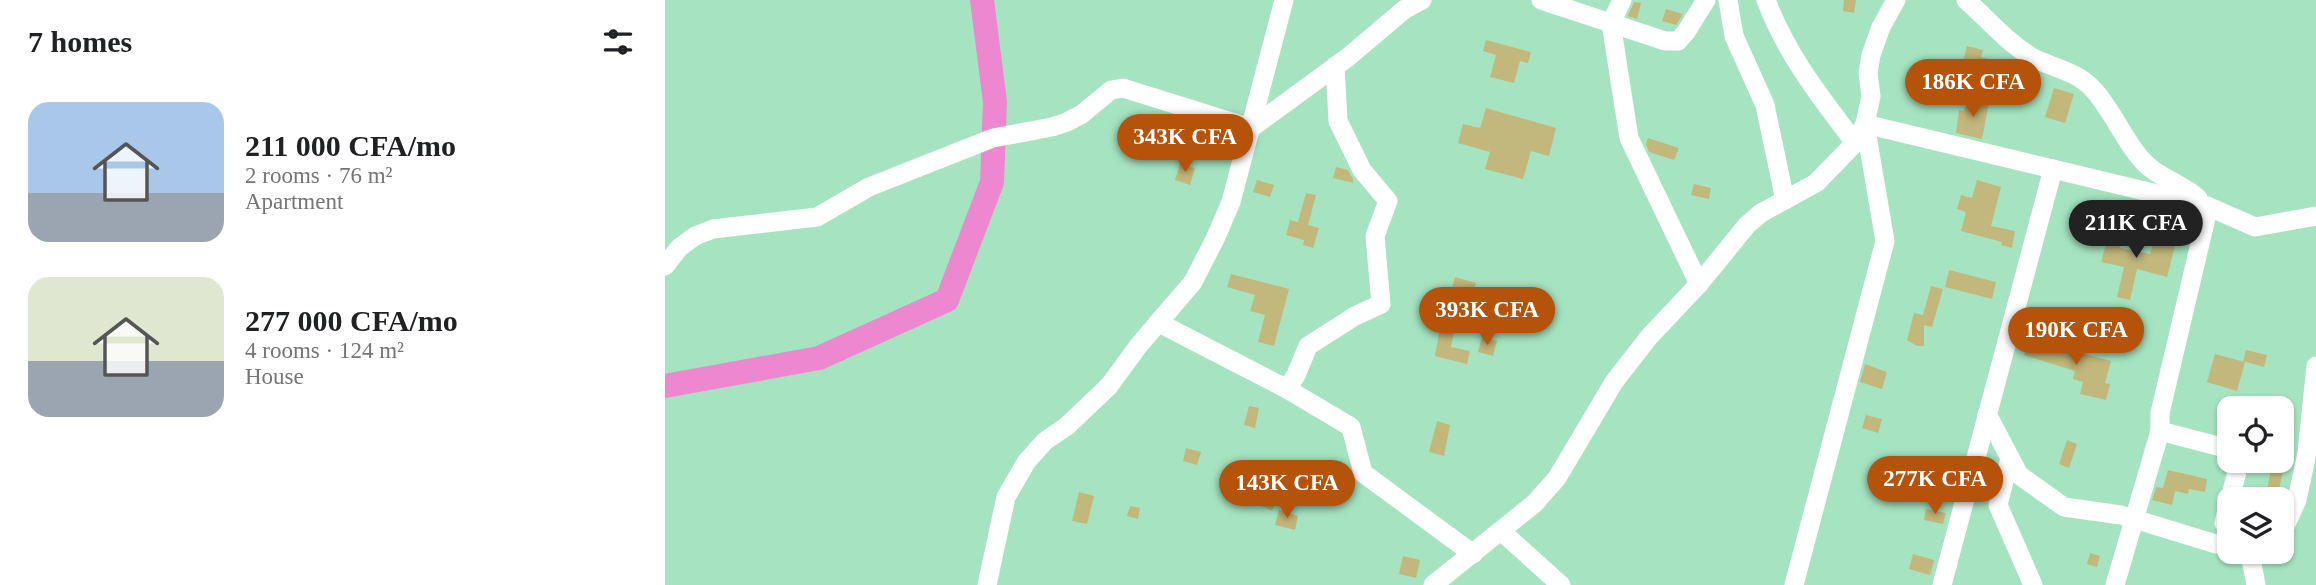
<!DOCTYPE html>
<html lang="en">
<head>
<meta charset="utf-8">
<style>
	:root { --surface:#fff; --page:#f2f2f2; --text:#202124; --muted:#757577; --accent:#b45309 }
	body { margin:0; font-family:"Times New Roman",serif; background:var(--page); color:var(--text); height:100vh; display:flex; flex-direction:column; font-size:26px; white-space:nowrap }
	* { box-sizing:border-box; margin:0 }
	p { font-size:23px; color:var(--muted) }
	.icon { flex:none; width:38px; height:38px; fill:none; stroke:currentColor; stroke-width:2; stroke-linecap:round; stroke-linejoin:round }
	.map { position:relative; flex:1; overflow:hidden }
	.side { display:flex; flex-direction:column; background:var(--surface); width:665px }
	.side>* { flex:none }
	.fabs { position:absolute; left:1552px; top:396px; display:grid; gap:14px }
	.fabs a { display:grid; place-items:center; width:77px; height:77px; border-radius:14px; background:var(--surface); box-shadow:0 2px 5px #0004; font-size:35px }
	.price { position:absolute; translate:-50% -60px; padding:0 16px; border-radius:24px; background:var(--accent); color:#fff; font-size:23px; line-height:46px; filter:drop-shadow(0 2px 4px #0008) }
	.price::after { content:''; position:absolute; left:50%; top:42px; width:21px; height:16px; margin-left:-10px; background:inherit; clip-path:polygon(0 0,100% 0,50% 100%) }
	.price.selected { background:#222; color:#fff }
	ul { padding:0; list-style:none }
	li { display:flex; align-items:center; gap:21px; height:175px; padding:0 28px }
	li span { display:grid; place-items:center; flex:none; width:196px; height:140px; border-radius:21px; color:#555 }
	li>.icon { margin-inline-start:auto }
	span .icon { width:84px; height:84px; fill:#fffc; stroke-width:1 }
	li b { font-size:30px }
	h2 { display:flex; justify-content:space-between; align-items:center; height:84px; padding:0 28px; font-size:30px }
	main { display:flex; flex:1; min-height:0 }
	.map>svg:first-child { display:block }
</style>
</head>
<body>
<main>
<section class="side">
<h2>7 homes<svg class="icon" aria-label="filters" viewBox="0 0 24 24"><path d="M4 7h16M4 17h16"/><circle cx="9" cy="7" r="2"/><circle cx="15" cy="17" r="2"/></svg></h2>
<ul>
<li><span style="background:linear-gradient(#a9c7e8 65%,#9aa5b1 0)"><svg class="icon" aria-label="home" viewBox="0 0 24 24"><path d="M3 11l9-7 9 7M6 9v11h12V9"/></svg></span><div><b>211 000 CFA/mo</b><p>2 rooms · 76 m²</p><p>Apartment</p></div></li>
<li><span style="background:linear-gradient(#dfe7d0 60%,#9aa5b1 0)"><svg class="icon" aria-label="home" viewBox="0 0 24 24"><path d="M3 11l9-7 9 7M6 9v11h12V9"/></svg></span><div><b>277 000 CFA/mo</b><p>4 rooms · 124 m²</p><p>House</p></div></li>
</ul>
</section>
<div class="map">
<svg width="1651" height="585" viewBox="0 0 1651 585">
	<rect width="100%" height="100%" fill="#a6e4c1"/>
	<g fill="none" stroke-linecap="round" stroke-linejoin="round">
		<!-- river -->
		<polyline stroke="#ed87cf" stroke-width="24" points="0,386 154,358 282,300 327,182 330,102 317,0"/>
	</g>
	<!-- building -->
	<g fill="#c2b87b">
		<polygon points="1179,0 1191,0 1189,13 1178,11"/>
		<polygon points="969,2 976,3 972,19 963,16"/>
		<polygon points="1001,9 1018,14 1011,25 997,21"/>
		<polygon points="821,40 866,52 863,63 855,61 849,83 825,77 831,55 818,51"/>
		<polygon points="1302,46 1318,50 1316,57 1365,70 1360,87 1330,79 1331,74 1297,66"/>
		<polygon points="1389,88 1409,94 1400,123 1380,117"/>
		<polygon points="1304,97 1324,103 1317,139 1291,133 1294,110 1299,111"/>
		<polygon points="821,108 891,128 884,156 866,151 858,179 820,169 825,152 793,143 798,124 815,128"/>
		<polygon points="983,138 1014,148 1009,160 984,152 981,144"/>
		<polygon points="515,164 530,168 525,185 510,180"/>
		<polygon points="671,167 683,170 688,179 688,183 668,178"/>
		<polygon points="592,180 609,185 605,197 588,192"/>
		<polygon points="1312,180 1336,187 1326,226 1350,231 1347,248 1336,245 1337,242 1296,231 1301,212 1292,209 1296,195 1307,198"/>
		<polygon points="1029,184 1046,188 1044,199 1026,195"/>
		<polygon points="641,193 651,195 643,225 654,228 648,248 638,245 639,240 621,235 625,220 633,222"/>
		<polygon points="1446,226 1459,229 1455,248 1485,254 1489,240 1510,246 1502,277 1472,269 1465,300 1452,297 1459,267 1436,262"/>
		<polygon points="1284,270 1331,282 1327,299 1280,287"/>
		<polygon points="566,274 624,289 609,346 593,342 600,315 585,311 590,295 562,287"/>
		<polygon points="790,277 811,283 806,298 786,292"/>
		<polygon points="1266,286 1278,289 1267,327 1259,325 1259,346 1252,346 1242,340 1249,313 1258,315"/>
		<polygon points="775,328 789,331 786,347 805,351 802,364 770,356"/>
		<polygon points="817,337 832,341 828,356 813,352"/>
		<polygon points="1363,340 1415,355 1416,353 1446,361 1440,383 1445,384 1441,400 1415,394 1418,382 1408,379 1410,371 1359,355"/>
		<polygon points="1581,350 1602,355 1599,367 1578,361"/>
		<polygon points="1550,354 1580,362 1572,391 1542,382"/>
		<polygon points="1200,364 1222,372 1217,389 1195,382"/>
		<polygon points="584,406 594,408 590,428 579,425"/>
		<polygon points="1201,415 1217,419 1213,433 1197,428"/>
		<polygon points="772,421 785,425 779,456 764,452"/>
		<polygon points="1402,440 1412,444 1404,468 1394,464"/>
		<polygon points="521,448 536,452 532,465 518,461"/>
		<polygon points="1607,464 1619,467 1612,498 1601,495"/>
		<polygon points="1503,470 1542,479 1540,492 1524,489 1523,494 1510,491 1507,505 1487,500 1491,487 1498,488"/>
		<polygon points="414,492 429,496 422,524 407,521"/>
		<polygon points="602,494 613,498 607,511 597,506"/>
		<polygon points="465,506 475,508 473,519 462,516"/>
		<polygon points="1261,509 1281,513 1278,524 1259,520"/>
		<polygon points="614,510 633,516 630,530 610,525"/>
		<polygon points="1425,553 1435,556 1432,567 1422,564"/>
		<polygon points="1248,554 1269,560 1265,575 1244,569"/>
		<polygon points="738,556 755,560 751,578 734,574"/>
	</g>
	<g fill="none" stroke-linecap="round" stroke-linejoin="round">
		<!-- minor -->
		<g stroke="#fff" stroke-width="19">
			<polyline points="876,0 1000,41 1013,41 1021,32 1041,0"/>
			<polyline points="957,0 946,23 964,138 1034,284"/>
			<polyline points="1063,0 1069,36 1100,105 1120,200"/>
			<path d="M1101,0C1123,57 1154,95 1190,143"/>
			<path d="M1301,0C1324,20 1343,44 1370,59C1390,68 1412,72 1427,88C1447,109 1457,137 1476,159C1491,177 1516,183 1533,198"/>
			<polyline points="586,128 682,58 740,9 757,0"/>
			<polyline points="0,266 14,248 30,236 48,229 152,217 204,187 328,138 387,127 402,122 417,114 446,90 458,88 586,128"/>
			<polyline points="495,320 500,326 622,389 631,375 643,346 690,316 716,304 710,236 723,201 697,170 673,121 670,66"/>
			<polyline points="622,389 686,427 698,473 808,554"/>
			<polyline points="1322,414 1354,475 1399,507 1456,515 1551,544 1564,545"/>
			<polyline points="1495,431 1564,449"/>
			<polyline points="1345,458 1333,505 1368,585"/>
			<polyline points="1565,499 1575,460"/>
			<polyline points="1564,502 1559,523 1564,527"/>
			<polyline points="836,531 896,585"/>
			<polyline points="1617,533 1632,500 1642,453 1651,366"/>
			<polyline points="1583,551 1586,559 1591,585"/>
			<polyline points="322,585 341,497 362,461 380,441 402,426 444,386 474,345 528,282 550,239 566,202 619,0"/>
			<polyline points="768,585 870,503 892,478 949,382 984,337 1034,284 1082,225 1096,213 1151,183 1190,143 1200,124 1206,96 1203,73 1206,55 1216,27 1231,0"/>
			<polyline points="1129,585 1220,241 1200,124 1542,206 1590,227 1651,216"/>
			<polyline points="1277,585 1388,169"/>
			<polyline points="1450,585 1495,431 1495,413 1541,218 1542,206"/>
		</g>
	</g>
</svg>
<div class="fabs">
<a><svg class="icon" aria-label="locate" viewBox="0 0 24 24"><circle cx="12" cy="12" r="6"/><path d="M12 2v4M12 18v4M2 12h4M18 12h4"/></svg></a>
<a><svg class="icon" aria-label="layers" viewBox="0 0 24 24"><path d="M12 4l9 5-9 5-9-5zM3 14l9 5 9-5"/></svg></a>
</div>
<b class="price" style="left:1308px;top:119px">186K CFA</b>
<b class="price" style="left:520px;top:174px">343K CFA</b>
<b class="price selected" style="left:1471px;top:260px">211K CFA</b>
<b class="price" style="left:822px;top:347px">393K CFA</b>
<b class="price" style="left:1411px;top:367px">190K CFA</b>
<b class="price" style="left:1270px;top:516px">277K CFA</b>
<b class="price" style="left:622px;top:520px">143K CFA</b>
</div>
</main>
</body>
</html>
